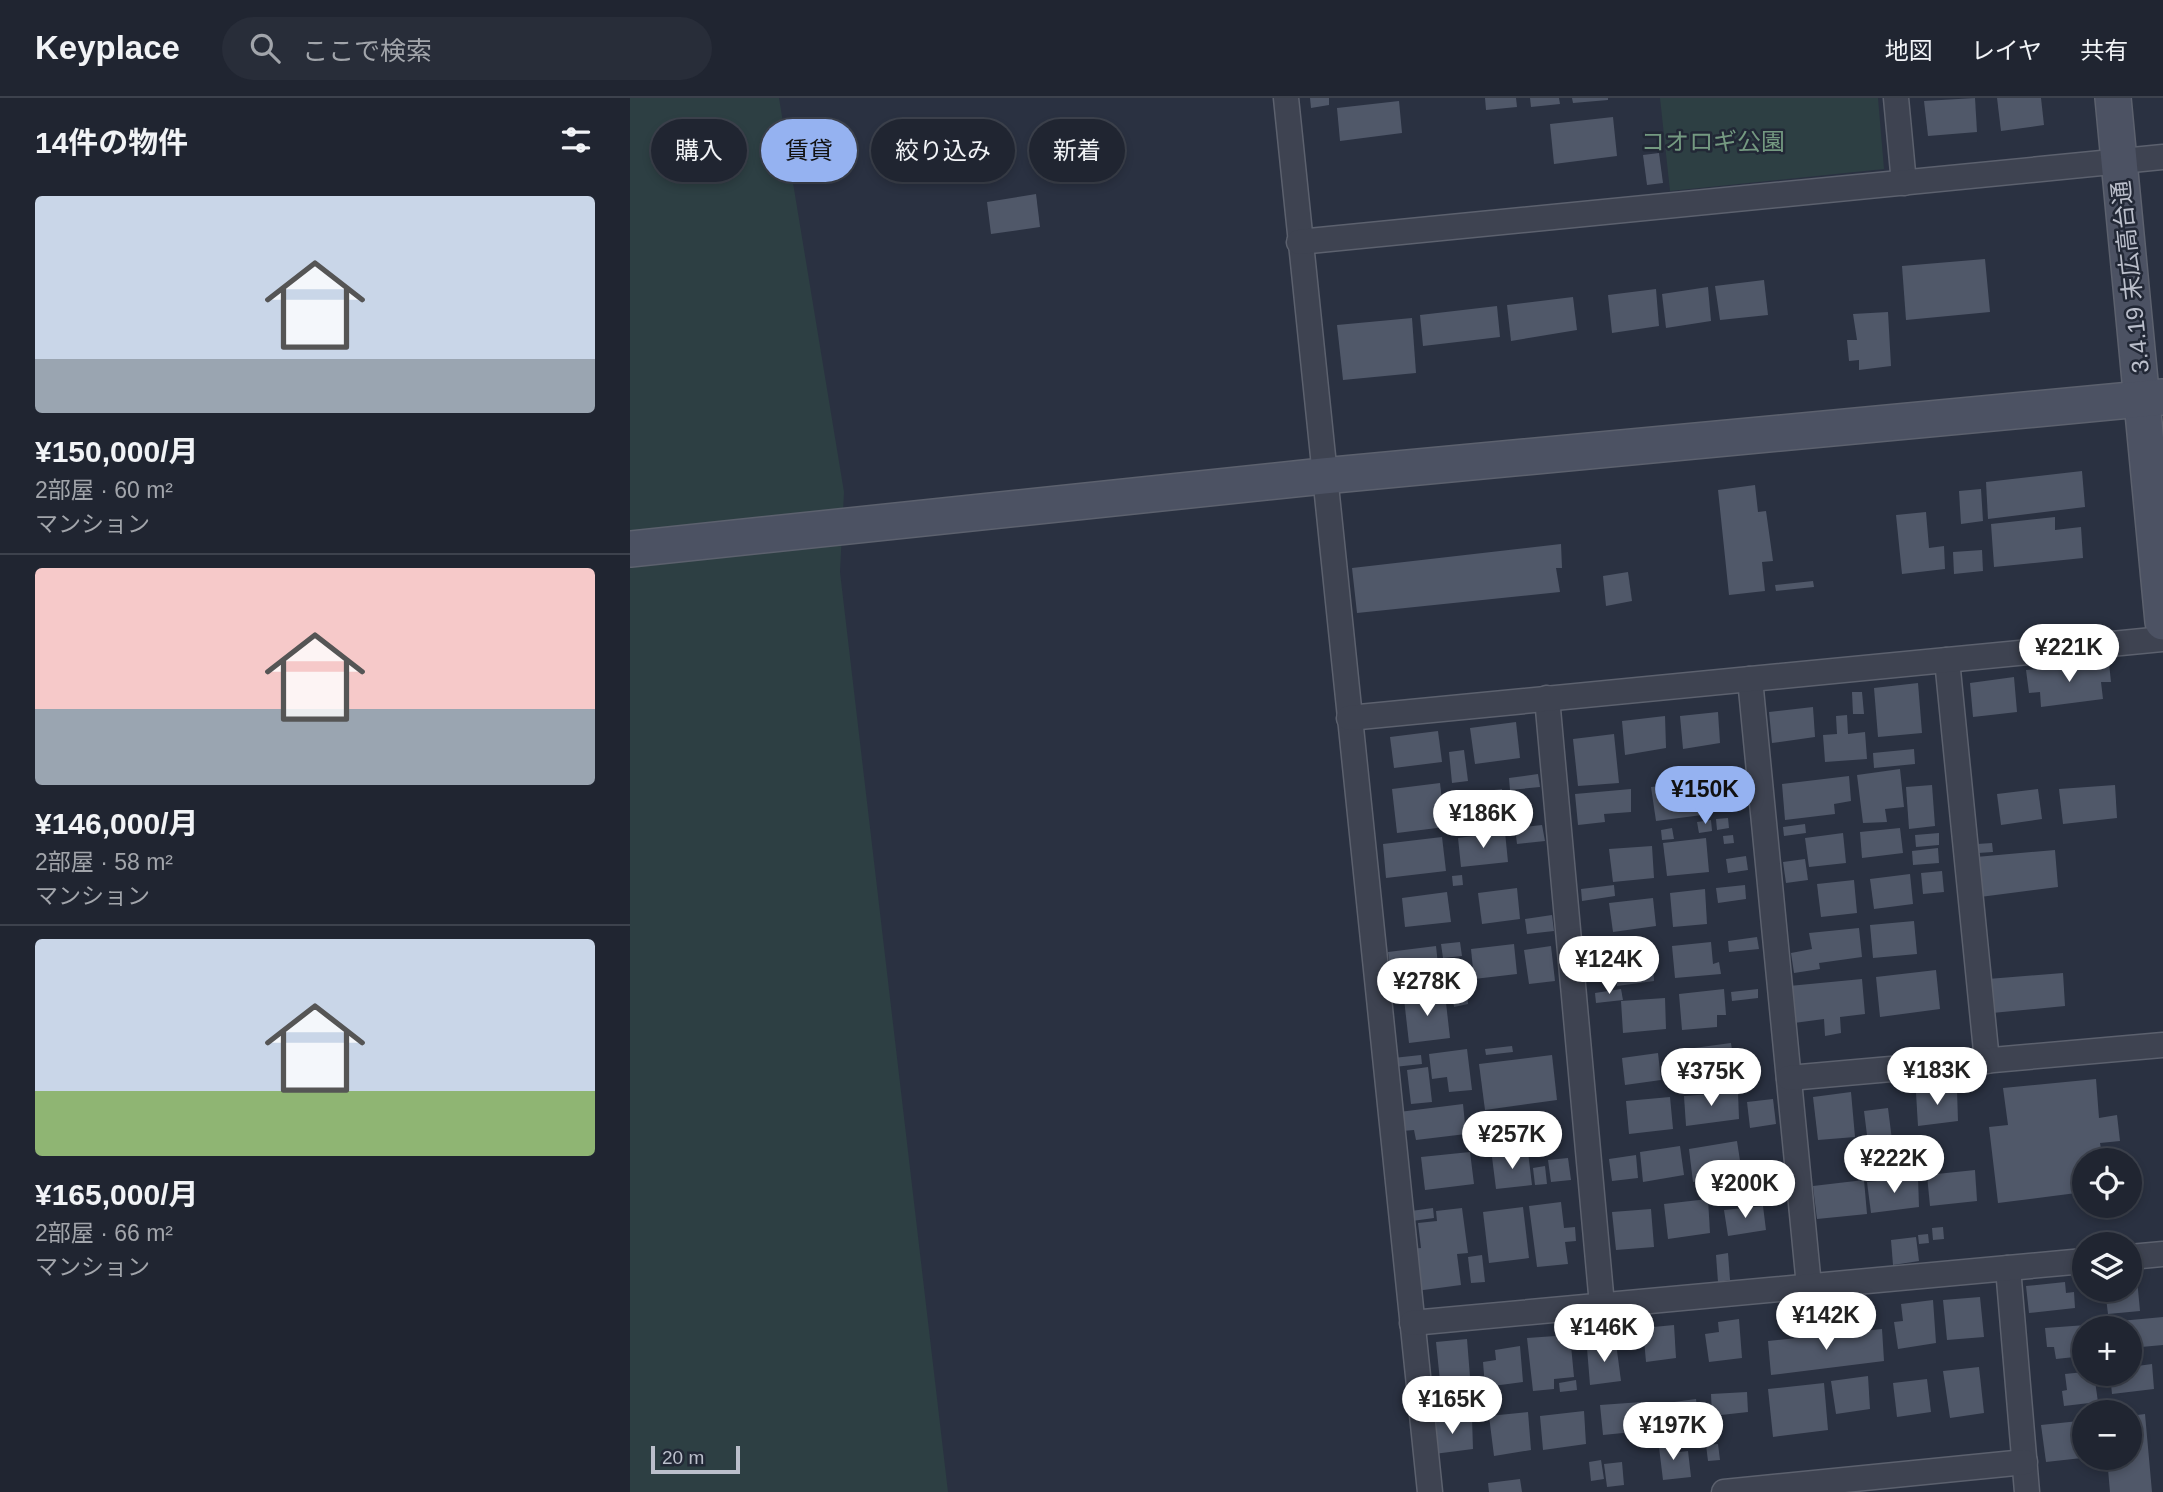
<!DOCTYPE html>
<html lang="ja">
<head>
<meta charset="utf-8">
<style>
	:root { --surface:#202531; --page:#282d39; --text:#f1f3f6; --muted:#a2a5ab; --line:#3d424d; --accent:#95b2f1 }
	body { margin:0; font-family:Arial,"Noto Sans JP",sans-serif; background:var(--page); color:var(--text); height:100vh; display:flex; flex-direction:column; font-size:26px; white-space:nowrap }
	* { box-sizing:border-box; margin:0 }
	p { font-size:23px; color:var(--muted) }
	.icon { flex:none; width:38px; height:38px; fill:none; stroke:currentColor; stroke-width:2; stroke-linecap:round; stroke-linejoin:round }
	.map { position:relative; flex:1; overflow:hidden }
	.panel { display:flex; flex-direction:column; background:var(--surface); width:630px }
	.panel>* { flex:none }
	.banner { position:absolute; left:21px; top:21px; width:665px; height:63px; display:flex; gap:14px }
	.buttons { position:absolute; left:1442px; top:1050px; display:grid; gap:14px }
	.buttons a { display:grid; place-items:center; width:70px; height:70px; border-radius:50%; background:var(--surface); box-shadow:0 4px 10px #0003,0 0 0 2px var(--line); font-size:35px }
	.scale { position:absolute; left:21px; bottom:18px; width:89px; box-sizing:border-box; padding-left:7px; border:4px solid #bbbfcb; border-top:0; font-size:19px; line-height:24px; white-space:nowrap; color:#bbbfcb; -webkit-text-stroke:5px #222836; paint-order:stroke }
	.price { position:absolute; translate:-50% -60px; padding:0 16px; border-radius:24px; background:#fff; color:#222; font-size:23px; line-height:46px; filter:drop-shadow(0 2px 4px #0008) }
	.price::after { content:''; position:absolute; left:50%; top:42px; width:21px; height:16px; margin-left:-10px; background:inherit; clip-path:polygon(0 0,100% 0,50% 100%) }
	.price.current { background:var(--accent); color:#111 }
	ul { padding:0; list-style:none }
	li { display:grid; align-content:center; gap:14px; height:371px; padding:0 35px }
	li+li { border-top:2px solid var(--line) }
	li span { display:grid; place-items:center; height:217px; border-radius:7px; color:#555 }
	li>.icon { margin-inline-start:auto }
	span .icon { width:126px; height:126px; fill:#fffc; stroke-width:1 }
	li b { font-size:30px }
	h2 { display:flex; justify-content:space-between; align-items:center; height:84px; padding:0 35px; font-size:30px }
	.chip { padding:0 24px; border-radius:32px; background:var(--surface); box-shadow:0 4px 10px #0003,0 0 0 2px var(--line); font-size:24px; line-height:63px }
	.chip.current { background:var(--accent); color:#111 }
	header { display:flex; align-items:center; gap:42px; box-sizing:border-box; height:98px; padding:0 35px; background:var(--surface); border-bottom:2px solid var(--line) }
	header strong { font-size:33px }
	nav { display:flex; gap:38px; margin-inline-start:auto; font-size:24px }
	.search { width:490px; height:63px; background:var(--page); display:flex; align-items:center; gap:18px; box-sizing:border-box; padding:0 24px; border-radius:38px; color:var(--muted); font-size:26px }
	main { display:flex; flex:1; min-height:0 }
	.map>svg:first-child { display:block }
</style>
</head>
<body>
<header>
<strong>Keyplace</strong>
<div class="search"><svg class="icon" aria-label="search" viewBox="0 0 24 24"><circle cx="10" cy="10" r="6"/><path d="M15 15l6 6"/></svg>ここで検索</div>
<nav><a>地図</a><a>レイヤ</a><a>共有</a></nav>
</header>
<main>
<section class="panel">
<h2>14件の物件<svg class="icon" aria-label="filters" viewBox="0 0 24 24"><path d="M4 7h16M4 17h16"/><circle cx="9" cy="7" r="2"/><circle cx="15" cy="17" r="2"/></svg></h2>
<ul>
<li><span style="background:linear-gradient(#c9d6e8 75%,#9aa5b1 0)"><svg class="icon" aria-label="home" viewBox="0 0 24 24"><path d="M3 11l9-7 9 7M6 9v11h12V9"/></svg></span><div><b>¥150,000/月</b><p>2部屋 · 60 m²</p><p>マンション</p></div></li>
<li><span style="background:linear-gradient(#f6c9c9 65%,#9aa5b1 0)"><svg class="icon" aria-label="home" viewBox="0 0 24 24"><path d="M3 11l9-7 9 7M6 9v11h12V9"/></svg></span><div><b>¥146,000/月</b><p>2部屋 · 58 m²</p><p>マンション</p></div></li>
<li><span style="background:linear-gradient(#c9d6e8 70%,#8fb573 0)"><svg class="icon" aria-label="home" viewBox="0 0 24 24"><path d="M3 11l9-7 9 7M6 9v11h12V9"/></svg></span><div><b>¥165,000/月</b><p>2部屋 · 66 m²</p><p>マンション</p></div></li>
</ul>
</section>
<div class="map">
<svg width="1533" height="1394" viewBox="0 0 1533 1394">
	<rect width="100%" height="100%" fill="#2a3141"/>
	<!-- green -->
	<g fill="#2d3f43">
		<polygon points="0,0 149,0 214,394 210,474 318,1394 0,1394"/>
		<polygon points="1030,0 1248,0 1254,71 1040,93"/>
	</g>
	<!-- building -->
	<g fill="#505869">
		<polygon points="680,0 699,0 699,7 681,10"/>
		<polygon points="855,0 886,0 887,9 856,12"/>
		<polygon points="900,0 929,0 930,6 901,9"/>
		<polygon points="942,0 978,0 978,2 943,5"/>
		<polygon points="1345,0 1347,34 1298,38 1294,3"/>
		<polygon points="1367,0 1411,0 1414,27 1371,33"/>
		<polygon points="769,3 772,35 710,43 707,10"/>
		<polygon points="983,19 987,58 924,66 920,26"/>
		<polygon points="305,31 307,51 285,53 284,35"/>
		<polygon points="1029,55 1033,85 1017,87 1013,57"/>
		<polygon points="406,96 410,129 361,136 357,104"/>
		<polygon points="1355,161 1360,214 1276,222 1272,168"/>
		<polygon points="1134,182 1138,217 1090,222 1085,188"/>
		<polygon points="1078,189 1081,223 1036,230 1032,196"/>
		<polygon points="1026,191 1029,228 982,235 978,197"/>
		<polygon points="943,199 947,232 881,243 877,207"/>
		<polygon points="867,208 870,239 793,248 790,217"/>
		<polygon points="1258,214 1261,268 1229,272 1229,262 1219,263 1217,242 1227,242 1223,216"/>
		<polygon points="782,220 786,275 713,282 707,227"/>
		<polygon points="1452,373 1455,409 1358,421 1356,384"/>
		<polygon points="1125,387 1128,414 1136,413 1143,463 1132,464 1135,493 1099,497 1088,392"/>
		<polygon points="1351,391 1353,423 1331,426 1329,393"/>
		<polygon points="1296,414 1299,450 1314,448 1315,471 1272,476 1266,417"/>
		<polygon points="1425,419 1425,432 1451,429 1453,460 1364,469 1361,426"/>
		<polygon points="931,446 932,470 926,470 930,494 727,515 722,470"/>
		<polygon points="1352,452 1353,473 1324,476 1323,454"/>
		<polygon points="998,474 1002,503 976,508 973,478"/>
		<polygon points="1183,483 1184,489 1146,493 1145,487"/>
		<polygon points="1479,565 1481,584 1471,584 1473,601 1411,609 1410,594 1399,595 1396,572"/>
		<polygon points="1384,579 1387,614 1343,619 1340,585"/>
		<polygon points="1288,585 1292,635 1248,639 1244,590"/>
		<polygon points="1222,594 1232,594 1234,616 1223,616"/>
		<polygon points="1183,609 1185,639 1142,645 1139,614"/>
		<polygon points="1088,614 1090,645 1053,651 1050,618"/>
		<polygon points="1217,617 1218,636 1235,634 1237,661 1195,664 1193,637 1207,636 1206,618"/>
		<polygon points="1035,618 1036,650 995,657 992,623"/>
		<polygon points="886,624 890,660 845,666 840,630"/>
		<polygon points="808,633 812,664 764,670 760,639"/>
		<polygon points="984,636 989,685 948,688 943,641"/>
		<polygon points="1284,651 1285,666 1244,670 1243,655"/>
		<polygon points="834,652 838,683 822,685 819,654"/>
		<polygon points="1108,669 1109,681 1088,684 1086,672"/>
		<polygon points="1270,671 1274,709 1255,711 1257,724 1233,725 1227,677"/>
		<polygon points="908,676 910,689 880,692 879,680"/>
		<polygon points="1219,678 1221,703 1204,706 1205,716 1155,722 1152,686"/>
		<polygon points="1069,684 1072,717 1026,723 1021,689"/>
		<polygon points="810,685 815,729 767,735 762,691"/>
		<polygon points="1302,687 1305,728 1279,731 1276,689"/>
		<polygon points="1485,687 1487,720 1433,726 1429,691"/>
		<polygon points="872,691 875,711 826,717 824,697"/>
		<polygon points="1001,691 1001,714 974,716 975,724 948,727 945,696"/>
		<polygon points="1408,691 1412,721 1371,727 1367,696"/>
		<polygon points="1098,720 1099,730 1087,732 1086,721"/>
		<polygon points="1081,722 1082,733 1069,735 1067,724"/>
		<polygon points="1175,726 1176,735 1154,738 1153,729"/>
		<polygon points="912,727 915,743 887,746 885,730"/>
		<polygon points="1042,730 1044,741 1032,742 1031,732"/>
		<polygon points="1270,730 1273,755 1232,760 1230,734"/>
		<polygon points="875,734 878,764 831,769 828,740"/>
		<polygon points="1213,735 1216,765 1179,769 1175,740"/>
		<polygon points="1309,735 1309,747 1286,749 1285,737"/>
		<polygon points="1103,737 1104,745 1094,746 1093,738"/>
		<polygon points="812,739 816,773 756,780 753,746"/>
		<polygon points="1076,740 1079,774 1037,778 1033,745"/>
		<polygon points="1362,745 1363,754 1348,755 1347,746"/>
		<polygon points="1022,748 1024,780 983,784 979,751"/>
		<polygon points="1308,750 1309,765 1283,767 1282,753"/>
		<polygon points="1425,752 1428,789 1350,799 1346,759"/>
		<polygon points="1116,758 1118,772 1098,775 1096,761"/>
		<polygon points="1175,761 1178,782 1156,785 1153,764"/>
		<polygon points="1312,773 1314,794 1293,796 1291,775"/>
		<polygon points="1280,776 1283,806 1244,811 1240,781"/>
		<polygon points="832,777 833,787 823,788 822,778"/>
		<polygon points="1224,782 1227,815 1191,819 1187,786"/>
		<polygon points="984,787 985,798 952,803 951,791"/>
		<polygon points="1115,787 1116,801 1088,805 1086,790"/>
		<polygon points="887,790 890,821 852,826 848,795"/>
		<polygon points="1075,791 1077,826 1043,829 1040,795"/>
		<polygon points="817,794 821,824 775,829 772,800"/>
		<polygon points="1023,800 1026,828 983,834 979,805"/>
		<polygon points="922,817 924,833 897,836 895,821"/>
		<polygon points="1284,823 1287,856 1243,860 1240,827"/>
		<polygon points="1229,830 1232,859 1189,865 1190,871 1164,875 1161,855 1182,851 1179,835"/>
		<polygon points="987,839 989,850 966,853 965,841"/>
		<polygon points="1127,839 1129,851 1099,854 1098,843"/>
		<polygon points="830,844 832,858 813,860 811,846"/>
		<polygon points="1081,844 1083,866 1089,864 1091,876 1045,880 1042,848"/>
		<polygon points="884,846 887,876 844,881 841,851"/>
		<polygon points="806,848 810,885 763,891 758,854"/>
		<polygon points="921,848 925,883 899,886 894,852"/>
		<polygon points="1022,850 1024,883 987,888 984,852"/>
		<polygon points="1306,872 1310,911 1250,919 1246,879"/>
		<polygon points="1433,875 1435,908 1362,915 1358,881"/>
		<polygon points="1232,881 1235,916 1210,919 1211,935 1195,938 1194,921 1164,925 1159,888"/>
		<polygon points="991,891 993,902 966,905 965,895"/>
		<polygon points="1094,891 1096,917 1087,917 1087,929 1052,932 1049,896"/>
		<polygon points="1128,891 1128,900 1102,903 1101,894"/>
		<polygon points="837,893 838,906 824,909 822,895"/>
		<polygon points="815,896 820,940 779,945 774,901"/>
		<polygon points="1035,900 1036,931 993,935 991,903"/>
		<polygon points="1101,945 1105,974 1067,978 1064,950"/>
		<polygon points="882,948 883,954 856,957 855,951"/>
		<polygon points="837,951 842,992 819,994 817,979 802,981 799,956"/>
		<polygon points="1028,955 1031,982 995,987 992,960"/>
		<polygon points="791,957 792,966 764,969 763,960"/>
		<polygon points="922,957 927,1002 855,1012 849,966"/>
		<polygon points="798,969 802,1004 781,1006 777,972"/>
		<polygon points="1466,981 1469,1020 1487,1017 1490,1043 1470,1045 1473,1062 1454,1062 1454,1094 1368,1105 1359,1029 1378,1027 1373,990"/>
		<polygon points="1327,992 1328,1023 1288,1028 1286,995"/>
		<polygon points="1108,994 1109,1021 1056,1028 1054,998"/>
		<polygon points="1221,994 1225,1039 1188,1042 1183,999"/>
		<polygon points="1040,999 1043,1031 999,1036 996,1003"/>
		<polygon points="1143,1001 1146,1026 1120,1030 1117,1004"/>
		<polygon points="833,1006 836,1036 786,1042 784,1032 772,1033 769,1014"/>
		<polygon points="1258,1010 1265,1066 1241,1069 1234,1013"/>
		<polygon points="860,1031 862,1049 849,1051 847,1033"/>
		<polygon points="1107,1043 1112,1076 1063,1084 1059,1051"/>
		<polygon points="1050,1048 1054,1077 1013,1084 1010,1054"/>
		<polygon points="840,1054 844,1086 795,1092 791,1059"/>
		<polygon points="898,1054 902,1087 866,1091 862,1059"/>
		<polygon points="1006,1057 1008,1080 982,1083 979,1061"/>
		<polygon points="938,1060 941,1082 921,1084 918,1062"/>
		<polygon points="915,1068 917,1086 905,1087 903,1070"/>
		<polygon points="1345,1072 1347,1103 1300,1108 1297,1077"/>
		<polygon points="1288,1079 1289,1109 1241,1115 1237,1084"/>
		<polygon points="1234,1082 1237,1116 1187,1121 1183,1088"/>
		<polygon points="1121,1086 1122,1094 1111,1095 1110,1087"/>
		<polygon points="1147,1094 1147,1105 1112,1108 1111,1097"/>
		<polygon points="1078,1101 1080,1135 1038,1141 1034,1106"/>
		<polygon points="931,1104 934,1130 945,1129 946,1143 935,1144 938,1166 907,1169 899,1108"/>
		<polygon points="1133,1108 1136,1132 1098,1138 1094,1112"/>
		<polygon points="893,1109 899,1160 859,1165 853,1114"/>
		<polygon points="803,1110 804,1120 782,1123 781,1113"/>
		<polygon points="832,1110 838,1155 827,1156 831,1187 786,1193 781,1151 791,1150 788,1125 807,1123 806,1113"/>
		<polygon points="1021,1111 1024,1149 986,1152 982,1114"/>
		<polygon points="1313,1129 1314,1141 1303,1142 1302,1130"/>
		<polygon points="1298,1136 1299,1145 1289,1146 1288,1137"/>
		<polygon points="1286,1139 1289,1163 1263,1167 1261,1142"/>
		<polygon points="1098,1155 1100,1182 1088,1184 1086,1157"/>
		<polygon points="852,1157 855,1184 841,1185 838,1159"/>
		<polygon points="1507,1181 1510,1213 1478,1216 1475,1192 1500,1192 1500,1182"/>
		<polygon points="1435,1184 1436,1195 1444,1194 1445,1210 1399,1215 1396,1188"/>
		<polygon points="1350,1199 1354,1239 1317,1242 1313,1202"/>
		<polygon points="1303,1202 1306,1245 1268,1251 1264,1224 1273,1223 1271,1206"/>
		<polygon points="1533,1219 1533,1247 1500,1250 1500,1230 1480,1230 1479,1224"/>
		<polygon points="1109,1221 1112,1260 1079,1264 1075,1236 1089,1234 1088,1224"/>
		<polygon points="1470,1226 1471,1230 1454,1230 1454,1258 1426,1261 1424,1249 1417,1249 1415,1230"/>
		<polygon points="1044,1227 1046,1260 1016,1264 1013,1230"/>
		<polygon points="1252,1231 1254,1263 1141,1277 1138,1243"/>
		<polygon points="940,1237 944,1279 924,1281 924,1291 903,1293 897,1240"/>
		<polygon points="837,1241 840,1279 810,1283 806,1244"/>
		<polygon points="986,1245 991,1283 960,1287 957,1250"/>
		<polygon points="890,1248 893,1284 855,1289 853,1264 866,1262 865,1252"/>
		<polygon points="1522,1266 1524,1291 1482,1296 1480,1276 1500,1276 1500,1269"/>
		<polygon points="1349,1269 1354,1315 1320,1320 1313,1273"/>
		<polygon points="1454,1274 1464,1276 1468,1304 1434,1308 1432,1293 1437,1292 1435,1276"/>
		<polygon points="1238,1278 1240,1311 1206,1316 1201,1283"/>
		<polygon points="1297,1281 1301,1314 1267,1319 1263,1285"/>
		<polygon points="946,1282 947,1292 930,1294 929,1285"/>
		<polygon points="1194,1285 1198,1332 1143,1339 1138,1291"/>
		<polygon points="1117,1294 1118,1314 1082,1318 1081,1296"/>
		<polygon points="1066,1301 1070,1334 1041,1337 1041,1331 1033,1331 1030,1306"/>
		<polygon points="1012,1304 1013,1333 973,1337 970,1307"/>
		<polygon points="954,1313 956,1346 913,1352 910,1318"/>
		<polygon points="898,1314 901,1352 864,1358 859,1318"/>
		<polygon points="1515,1316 1522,1394 1480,1394 1477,1360 1500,1360 1500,1318"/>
		<polygon points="842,1320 843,1351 804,1356 800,1324"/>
		<polygon points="1449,1323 1452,1360 1416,1364 1411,1327"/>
		<polygon points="1039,1340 1041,1355 1058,1353 1061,1379 1033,1382 1028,1341"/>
		<polygon points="1088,1346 1090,1362 1078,1363 1076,1347"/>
		<polygon points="971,1362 974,1381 961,1383 959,1364"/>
		<polygon points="992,1364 994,1387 977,1389 974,1366"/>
		<polygon points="890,1381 892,1394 859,1394 858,1385"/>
	</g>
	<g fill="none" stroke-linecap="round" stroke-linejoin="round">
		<!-- street casing -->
		<g stroke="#5c616e" stroke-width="27">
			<g id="street">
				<polyline points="656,0 800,1394"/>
				<polyline points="1266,0 1274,85"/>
				<polyline points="669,144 1533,59"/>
				<polyline points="1317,562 1357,963"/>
				<polyline points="1120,581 1179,1188"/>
				<polyline points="917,600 972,1207"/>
				<polyline points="719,620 1533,541"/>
				<polyline points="1159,980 1533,947"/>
				<polyline points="1500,1159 1533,1156"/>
				<polyline points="1378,1170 1397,1394"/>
				<polyline points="782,1225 1454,1163"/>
				<polyline points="1094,1394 1395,1364"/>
			</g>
		</g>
		<!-- secondary casing -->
		<g stroke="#5c616e" stroke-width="38">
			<g id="secondary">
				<polyline points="1483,0 1533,524"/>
				<polyline points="0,451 693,378 1533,299"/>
			</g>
		</g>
		<!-- street -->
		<use href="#street" stroke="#3e4351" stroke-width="24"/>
		<!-- secondary -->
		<use href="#secondary" stroke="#4c5263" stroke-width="35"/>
	</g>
	<g text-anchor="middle" stroke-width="5" stroke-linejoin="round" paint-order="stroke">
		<!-- park labels -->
		<g font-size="24" fill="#749981" stroke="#222836">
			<text x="1083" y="52">コオロギ公園</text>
		</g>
		<!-- street labels -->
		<g font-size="24" fill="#bbbfcb" stroke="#222836">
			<text transform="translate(1501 179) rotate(-96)" y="8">3.4.19 末広高台通</text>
		</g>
	</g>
</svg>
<div class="buttons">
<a><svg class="icon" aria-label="locate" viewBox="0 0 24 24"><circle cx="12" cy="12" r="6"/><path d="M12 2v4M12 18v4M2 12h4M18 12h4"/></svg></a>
<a><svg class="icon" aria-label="layers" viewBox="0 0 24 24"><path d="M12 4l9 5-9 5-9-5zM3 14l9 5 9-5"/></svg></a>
<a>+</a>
<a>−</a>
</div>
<div class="scale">20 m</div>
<b class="price" style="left:1439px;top:586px">¥221K</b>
<b class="price current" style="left:1075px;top:728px">¥150K</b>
<b class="price" style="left:853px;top:752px">¥186K</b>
<b class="price" style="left:979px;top:898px">¥124K</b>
<b class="price" style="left:797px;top:920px">¥278K</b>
<b class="price" style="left:1307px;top:1009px">¥183K</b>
<b class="price" style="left:1081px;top:1010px">¥375K</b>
<b class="price" style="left:882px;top:1073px">¥257K</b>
<b class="price" style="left:1264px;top:1097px">¥222K</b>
<b class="price" style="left:1115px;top:1122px">¥200K</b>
<b class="price" style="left:1196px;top:1254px">¥142K</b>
<b class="price" style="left:974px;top:1266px">¥146K</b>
<b class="price" style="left:822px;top:1338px">¥165K</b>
<b class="price" style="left:1043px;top:1364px">¥197K</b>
<div class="banner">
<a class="chip">購入</a>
<a class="chip current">賃貸</a>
<a class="chip">絞り込み</a>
<a class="chip">新着</a>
</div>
</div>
</main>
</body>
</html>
